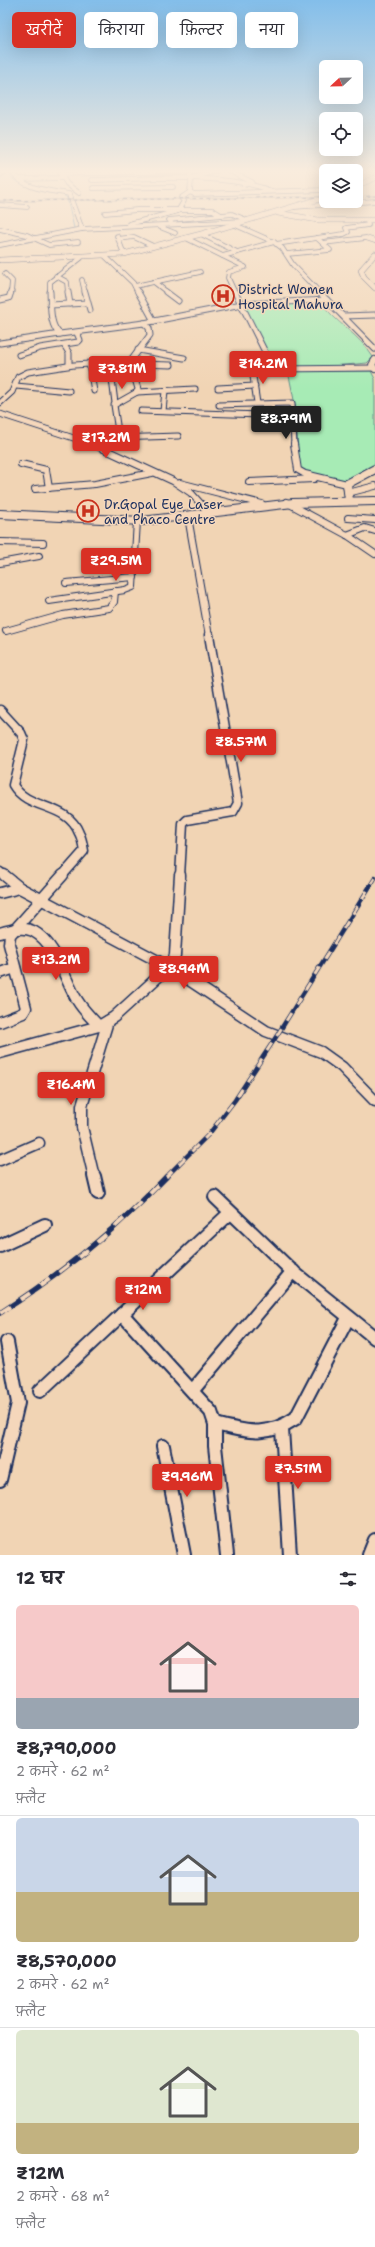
<!DOCTYPE html>
<html lang="hi">
<head>
<meta charset="utf-8">
<style>
	:root { --surface:#fff; --page:#f7f7f7; --text:#2b2b33; --muted:#7c7c81; --line:#e1e1e2; --accent:#d93025 }
	body { margin:0; font-family:"Shantell Sans","Playpen Sans Deva",sans-serif; background:var(--page); color:var(--text); height:100vh; display:flex; flex-direction:column; font-size:15px; white-space:nowrap }
	* { box-sizing:border-box; margin:0 }
	p { font-size:13px; color:var(--muted) }
	.icon { flex:none; width:22px; height:22px; fill:none; stroke:currentColor; stroke-width:2; stroke-linecap:round; stroke-linejoin:round }
	.map { position:relative; height:1555px; overflow:hidden }
	.panel { display:flex; flex-direction:column; background:var(--surface); flex:1 }
	.panel>* { flex:none }
	.hud { position:absolute; left:12px; top:12px; width:351px; height:36px; display:flex; gap:8px }
	.needle { width:26px; rotate:248deg }
	.controls { position:absolute; left:319px; top:60px; display:grid; gap:8px }
	.controls a { display:grid; place-items:center; width:44px; height:44px; border-radius:6px; background:var(--surface); box-shadow:0 4px 16px #0002; font-size:20px }
	.price { position:absolute; translate:-50% -34px; padding:0 9px; border-radius:4px; background:var(--accent); color:#fff; font-size:13px; line-height:26px; filter:drop-shadow(0 1px 2px #0008) }
	.price::after { content:''; position:absolute; left:50%; top:24px; width:12px; height:9px; margin-left:-6px; background:inherit; clip-path:polygon(0 0,100% 0,50% 100%) }
	.price.current { background:#222; color:#fff }
	ul { padding:0; list-style:none }
	li { display:grid; align-content:center; gap:8px; height:212px; padding:0 16px }
	li+li { border-top:1px solid var(--line) }
	li span { display:grid; place-items:center; height:124px; border-radius:6px; color:#555 }
	li>.icon { margin-inline-start:auto }
	span .icon { width:72px; height:72px; fill:#fffc; stroke-width:1 }
	li b { font-size:17px }
	h2 { display:flex; justify-content:space-between; align-items:center; height:48px; padding:0 16px; font-size:17px }
	.pill { padding:0 14px; border-radius:6px; background:var(--surface); box-shadow:0 4px 16px #0002; font-size:14px; line-height:36px }
	.pill.current { background:var(--accent); color:#fff }
	.map>svg:first-child { display:block }
</style>
</head>
<body>
<div class="map">
<svg width="375" height="1555" viewBox="0 0 375 1555">
	<rect width="100%" height="100%" fill="#f1d4b4"/>
	<filter id="ink" filterUnits="userSpaceOnUse"><feTurbulence type="fractalNoise" baseFrequency=".025" numOctaves="2"/><feDisplacementMap in="SourceGraphic" scale="8" xChannelSelector="R" yChannelSelector="G"/><feConvolveMatrix kernelMatrix="1 2 1 2 8 2 1 2 1" color-interpolation-filters="sRGB"/></filter>
	<g filter="url(#ink)">
		<!-- green -->
		<g fill="#a7ebb5" stroke="#618d8a">
			<path d="M320,301C335,323 359,334 373,357L367,363L323,367L275,366L244,306Z"/>
			<polygon points="288,371 371,371 375,379 375,465 346,481 306,472 299,467 297,434 299,424"/>
		</g>
		<g fill="none" stroke-linecap="round" stroke-linejoin="round">
			<!-- stream -->
			<g stroke="#5e8eb3" stroke-width="1">
				<polyline points="7,171 14,180 24,185"/>
				<polyline points="62,194 67,198 74,228"/>
			</g>
			<!-- minor-far5 casing -->
			<g stroke="#1b2f5e" stroke-width="5.5">
				<g id="minor-far5">
					<path d="M11,171C24,190 48,190 69,194L70,198"/>
					<polyline points="189,171 191,179 190,192 194,194 326,190"/>
					<polyline points="229,171 252,182"/>
					<polyline points="60,173 67,184 79,193"/>
					<polyline points="60,174 184,171"/>
					<polyline points="0,175 4,172"/>
					<polyline points="191,178 216,171"/>
					<polyline points="20,179 62,178"/>
					<path d="M92,180C145,179 224,172 272,191"/>
					<polyline points="93,188 173,187"/>
					<polyline points="72,202 82,229"/>
					<polyline points="0,205 27,207"/>
					<polyline points="294,207 375,201"/>
					<polyline points="105,213 137,210 213,210 221,215"/>
					<polyline points="171,222 169,220 232,214 247,220"/>
					<polyline points="129,224 178,211 184,201 181,198 190,192"/>
					<polyline points="233,224 274,242 282,248 293,265 320,293"/>
					<polyline points="160,227 175,233"/>
					<polyline points="0,229 27,235 49,245 78,242"/>
					<polyline points="201,234 237,252"/>
					<polyline points="117,236 124,254"/>
					<polyline points="186,238 245,267 229,272 228,278 235,293"/>
					<polyline points="118,239 134,237 153,246"/>
					<polyline points="323,243 366,238 375,241"/>
					<polyline points="276,244 344,234 348,232 346,228 368,225 367,220"/>
					<polyline points="0,245 82,229 243,221"/>
					<polyline points="287,254 330,250 317,238"/>
					<polyline points="105,256 133,283 138,293"/>
					<polyline points="223,256 274,242"/>
					<polyline points="5,274 12,281 11,293"/>
					<polyline points="56,276 67,282 68,293"/>
					<polyline points="82,280 85,293"/>
					<polyline points="154,282 168,293"/>
					<polyline points="135,286 200,272"/>
					<polyline points="50,293 50,282 81,258"/>
				</g>
			</g>
			<!-- minor-far4 casing -->
			<g stroke="#1b2f5e" stroke-width="7">
				<g id="minor-far4">
					<path d="M50,292C51,305 49,326 60,334L144,323L242,304L327,300L375,349"/>
					<polyline points="68,292 70,304"/>
					<polyline points="85,292 90,310"/>
					<polyline points="138,292 154,321"/>
					<polyline points="166,292 178,301"/>
					<polyline points="235,292 272,366 276,369 374,368"/>
					<polyline points="319,292 327,300"/>
					<polyline points="0,300 9,298 11,292"/>
					<polyline points="50,305 87,303"/>
					<polyline points="343,316 375,315"/>
					<polyline points="0,343 60,334"/>
					<polyline points="64,345 69,353 69,364"/>
					<polyline points="138,350 184,358"/>
					<polyline points="19,355 40,348 78,342 80,340 77,333"/>
					<polyline points="89,363 94,391"/>
					<polyline points="235,363 249,370 276,369"/>
					<polyline points="252,370 257,403"/>
					<polyline points="112,379 115,403"/>
					<polyline points="16,386 69,391"/>
					<polyline points="218,388 255,386"/>
					<polyline points="137,392 195,389"/>
					<polyline points="0,403 12,392 18,377 28,372 74,365 106,363 171,365"/>
					<polyline points="219,405 292,403 294,445"/>
					<polyline points="141,411 294,416"/>
					<polyline points="163,411 165,391"/>
					<polyline points="0,414 95,445"/>
					<polyline points="119,438 114,405 137,392 138,389 130,362 150,335 149,328 144,323"/>
					<polyline points="84,439 178,436"/>
				</g>
			</g>
			<!-- minor-far3 casing -->
			<g stroke="#1b2f5e" stroke-width="8">
				<g id="minor-far3">
					<polyline points="93,444 173,481 191,493 209,513"/>
					<polyline points="294,444 298,470 305,474 347,484"/>
					<polyline points="21,464 46,470 49,488"/>
					<polyline points="249,482 314,479"/>
					<polyline points="180,483 262,504"/>
					<polyline points="35,489 95,484 152,473"/>
					<polyline points="348,493 375,486"/>
					<polyline points="286,502 347,535 375,554"/>
					<polyline points="188,517 209,636"/>
					<polyline points="348,518 375,520"/>
					<polyline points="347,535 365,528 375,531"/>
					<polyline points="0,542 43,543"/>
					<polyline points="0,563 39,556"/>
					<polyline points="66,583 134,577"/>
					<polyline points="49,601 125,590 133,587 137,521"/>
					<polyline points="6,631 63,615 109,608 114,602 115,591"/>
				</g>
			</g>
			<!-- minor-far2 casing -->
			<g stroke="#1b2f5e" stroke-width="11">
				<g id="minor-far2">
					<path d="M0,710L21,733L24,740L13,785C28,811 67,802 79,833C82,838 83,845 84,851L62,876"/>
					<polyline points="0,872 5,876"/>
					<polyline points="180,876 183,824 187,820 233,812 238,803 209,635"/>
				</g>
			</g>
			<!-- minor-far1 casing -->
			<g stroke="#1b2f5e" stroke-width="13">
				<g id="minor-far1">
					<polyline points="4,875 20,888 171,968 266,1031 321,1052 342,1067 375,1101"/>
					<polyline points="0,893 20,888"/>
					<path d="M0,933C10,930 23,926 33,931C57,944 64,979 77,1000C83,1010 91,1018 99,1026"/>
					<polyline points="171,968 175,955 180,875"/>
					<polyline points="0,973 15,968"/>
					<polyline points="0,1022 23,1013 26,1008 9,944 10,935 63,875"/>
					<polyline points="0,1053 99,1026 114,1017 169,967"/>
					<polyline points="0,1160 39,1143"/>
					<polyline points="94,1177 82,1127 82,1106 108,1021"/>
				</g>
			</g>
			<!-- minor casing -->
			<g stroke="#1b2f5e" stroke-width="16">
				<g id="minor">
					<polyline points="94,1176 98,1193"/>
					<polyline points="215,1197 292,1271 375,1338"/>
					<polyline points="0,1246 45,1225"/>
					<polyline points="122,1314 211,1412 215,1424 215,1446 227,1555"/>
					<polyline points="193,1390 293,1271"/>
					<polyline points="40,1391 230,1213"/>
					<path d="M215,1424C248,1432 266,1438 296,1418L348,1318"/>
					<polyline points="282,1429 290,1555"/>
					<polyline points="163,1446 184,1555"/>
					<polyline points="0,1480 18,1403 7,1342"/>
					<polyline points="369,1555 375,1540"/>
				</g>
			</g>
			<!-- tertiary-far2 casing -->
			<g stroke="#1b2f5e" stroke-width="6">
				<g id="tertiary-far2">
					<polyline points="356,186 375,178"/>
					<polyline points="278,213 318,220 375,220"/>
					<polyline points="375,254 361,270 364,277 375,288"/>
					<polyline points="0,260 124,254 205,233 326,197"/>
				</g>
			</g>
			<!-- tertiary-far1 casing -->
			<g stroke="#1b2f5e" stroke-width="8">
				<polyline id="tertiary-far1" points="375,360 372,365 375,369"/>
			</g>
			<!-- tertiary casing -->
			<g stroke="#1b2f5e" stroke-width="10">
				<g id="tertiary">
					<polyline points="349,500 347,484 375,469"/>
					<polyline points="0,514 142,521 293,503 375,501"/>
				</g>
			</g>
			<!-- minor-far5 -->
			<use href="#minor-far5" stroke="#f5d7bb" stroke-width="4"/>
			<!-- minor-far4 -->
			<use href="#minor-far4" stroke="#f5d7bb" stroke-width="5"/>
			<!-- minor-far3 -->
			<use href="#minor-far3" stroke="#f5d7bb" stroke-width="6"/>
			<!-- minor-far2 -->
			<use href="#minor-far2" stroke="#f5d7bb" stroke-width="8"/>
			<!-- minor-far1 -->
			<use href="#minor-far1" stroke="#f5d7bb" stroke-width="10"/>
			<!-- minor -->
			<use href="#minor" stroke="#f5d7bb" stroke-width="12"/>
			<!-- tertiary-far2 -->
			<use href="#tertiary-far2" stroke="#f5d7bb" stroke-width="5"/>
			<!-- tertiary-far1 -->
			<use href="#tertiary-far1" stroke="#f5d7bb" stroke-width="6"/>
			<!-- tertiary -->
			<use href="#tertiary" stroke="#f5d7bb" stroke-width="8"/>
			<!-- rail-far2 casing -->
			<g stroke="#1b2f5e" stroke-width="1.5">
				<g id="rail-far2">
					<polyline points="356,197 375,196"/>
					<polyline points="0,201 326,197"/>
				</g>
			</g>
			<!-- rail-far1 casing -->
			<g stroke="#1b2f5e" stroke-width="4.5">
				<polyline id="rail-far1" points="166,1177 209,1134 235,1100 276,1037 375,878"/>
			</g>
			<!-- rail casing -->
			<g stroke="#1b2f5e" stroke-width="5.5">
				<path id="rail" d="M0,1313C61,1274 117,1229 167,1176"/>
			</g>
			<!-- rail-far2 -->
			<use href="#rail-far2" stroke="#f5d7bb" stroke-width="1" stroke-dasharray="3.5" stroke-linecap="butt"/>
			<!-- rail-far1 -->
			<use href="#rail-far1" stroke="#f5d7bb" stroke-width="3" stroke-dasharray="9" stroke-linecap="butt"/>
			<!-- rail -->
			<use href="#rail" stroke="#f5d7bb" stroke-width="4" stroke-dasharray="12" stroke-linecap="butt"/>
		</g>
	</g>
	<!-- sky -->
	<linearGradient id="sky" x2="0" y2="1"><stop stop-color="#83beea"/><stop offset="0.44" stop-color="#f9ecdd"/><stop offset="1" stop-color="#f9ecdd" stop-opacity="0"/></linearGradient>
	<rect width="375" height="389" fill="url(#sky)"/>
	<!-- icons -->
	<defs>
		<g id="hospital-ring" transform="scale(1.15)"><circle r="9.5" fill="#f5d7bb" stroke="#c8321e" stroke-width="1.5"/><path d="M-5-5h3v3.5h4V-5h3V5h-3V1.5h-4V5h-3Z" fill="#c8321e"/></g>
	</defs>
	<g fill-rule="evenodd">
		<use href="#hospital-ring" x="223" y="296"/>
		<use href="#hospital-ring" x="88" y="511"/>
	</g>
	<g text-anchor="middle" stroke-width="3" stroke-linejoin="round" paint-order="stroke">
		<!-- far-poi labels -->
		<g font-size="13" fill="#1b2f5e" stroke="#f5d7bb" text-anchor="start">
			<text x="238" y="294">District Women<tspan x="238" dy="15">Hospital Mahura</tspan></text>
			<text x="104" y="509">Dr.Gopal Eye Laser<tspan x="104" dy="15">and Phaco Centre</tspan></text>
		</g>
	</g>
</svg>
<div class="controls">
<a><svg class="needle" viewBox="-14 -14 28 28"><path d="M0-13l5 13h-10z" fill="#e53935"/><path d="M0 13l5-13h-10z" fill="#7c7c81"/></svg></a>
<a><svg class="icon" aria-label="locate" viewBox="0 0 24 24"><circle cx="12" cy="12" r="6"/><path d="M12 2v4M12 18v4M2 12h4M18 12h4"/></svg></a>
<a><svg class="icon" aria-label="layers" viewBox="0 0 24 24"><path d="M12 4l9 5-9 5-9-5zM3 14l9 5 9-5"/></svg></a>
</div>
<b class="price" style="left:263px;top:385px">₹14.2M</b>
<b class="price" style="left:122px;top:390px">₹7.81M</b>
<b class="price current" style="left:286px;top:440px">₹8.79M</b>
<b class="price" style="left:106px;top:459px">₹17.2M</b>
<b class="price" style="left:116px;top:582px">₹29.5M</b>
<b class="price" style="left:241px;top:763px">₹8.57M</b>
<b class="price" style="left:56px;top:981px">₹13.2M</b>
<b class="price" style="left:184px;top:990px">₹8.94M</b>
<b class="price" style="left:71px;top:1106px">₹16.4M</b>
<b class="price" style="left:143px;top:1311px">₹12M</b>
<b class="price" style="left:298px;top:1490px">₹7.51M</b>
<b class="price" style="left:187px;top:1498px">₹9.96M</b>
<div class="hud">
<a class="pill current">खरीदें</a>
<a class="pill">किराया</a>
<a class="pill">फ़िल्टर</a>
<a class="pill">नया</a>
</div>
</div>
<section class="panel">
<h2>12 घर<svg class="icon" aria-label="filters" viewBox="0 0 24 24"><path d="M4 7h16M4 17h16"/><circle cx="9" cy="7" r="2"/><circle cx="15" cy="17" r="2"/></svg></h2>
<ul>
<li><span style="background:linear-gradient(#f6c9c9 75%,#9aa5b1 0)"><svg class="icon" aria-label="home" viewBox="0 0 24 24"><path d="M3 11l9-7 9 7M6 9v11h12V9"/></svg></span><div><b>₹8,790,000</b><p>2 कमरे · 62 m²</p><p>फ़्लैट</p></div></li>
<li><span style="background:linear-gradient(#c9d6e8 60%,#c2b280 0)"><svg class="icon" aria-label="home" viewBox="0 0 24 24"><path d="M3 11l9-7 9 7M6 9v11h12V9"/></svg></span><div><b>₹8,570,000</b><p>2 कमरे · 62 m²</p><p>फ़्लैट</p></div></li>
<li><span style="background:linear-gradient(#dfe7d0 75%,#c2b280 0)"><svg class="icon" aria-label="home" viewBox="0 0 24 24"><path d="M3 11l9-7 9 7M6 9v11h12V9"/></svg></span><div><b>₹12M</b><p>2 कमरे · 68 m²</p><p>फ़्लैट</p></div></li>
</ul>
</section>
</body>
</html>
